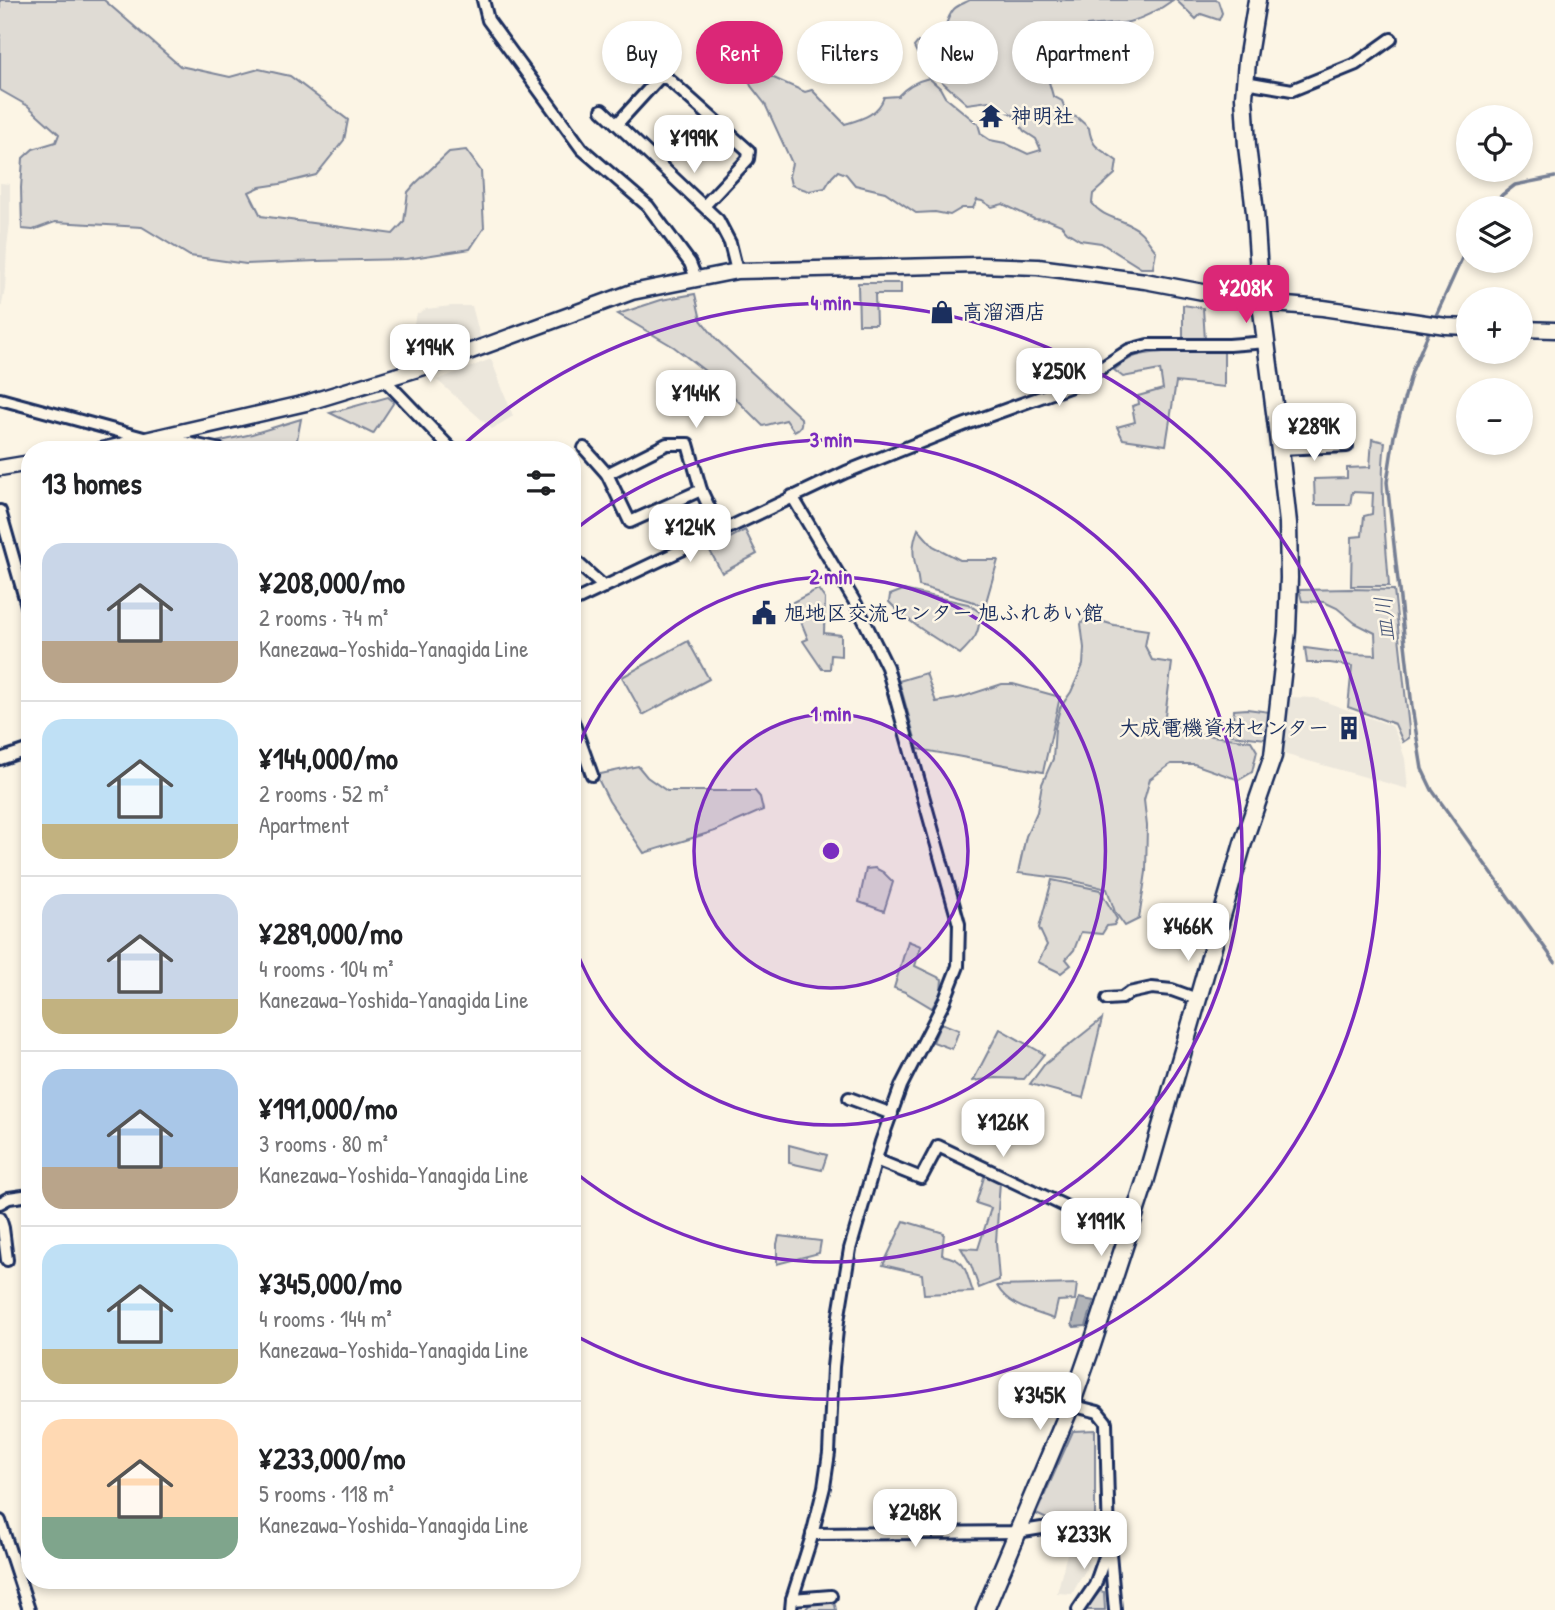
<!DOCTYPE html>
<html lang="en">
<head>
<meta charset="utf-8">
<style>
	:root { --surface:#fff; --page:#f2f2f2; --text:#202124; --muted:#757577; --line:#e0e0e0; --accent:#db2777 }
	body { margin:0; font-family:"Patrick Hand","Klee One",sans-serif; background:var(--page); color:var(--text); height:100vh; display:flex; flex-direction:column; font-size:26px; white-space:nowrap }
	* { box-sizing:border-box; margin:0 }
	p { font-size:23px; color:var(--muted) }
	.icon { flex:none; width:38px; height:38px; fill:none; stroke:currentColor; stroke-width:2; stroke-linecap:round; stroke-linejoin:round }
	.map { position:relative; flex:1; overflow:hidden }
	.drawer { position:absolute; left:21px; top:441px; width:560px; height:1148px; display:flex; flex-direction:column; background:var(--surface); border-radius:28px; box-shadow:0 4px 10px #0003 }
	.drawer>* { flex:none }
	.hud { position:absolute; left:602px; top:21px; width:665px; height:63px; display:flex; gap:14px }
	.tools { position:absolute; left:1456px; top:105px; display:grid; gap:14px }
	.tools a { display:grid; place-items:center; width:77px; height:77px; border-radius:50%; background:var(--surface); box-shadow:0 4px 10px #0003; font-size:35px }
	.price { position:absolute; translate:-50% -60px; padding:0 16px; border-radius:14px; background:#fff; color:#222; font-size:23px; line-height:46px; filter:drop-shadow(0 2px 4px #0008) }
	.price::after { content:''; position:absolute; left:50%; top:42px; width:21px; height:16px; margin-left:-10px; background:inherit; clip-path:polygon(0 0,100% 0,50% 100%) }
	.price.active { background:var(--accent); color:#fff }
	ul { padding:0; list-style:none }
	li { display:flex; align-items:center; gap:21px; height:175px; padding:0 21px }
	li+li { border-top:2px solid var(--line) }
	li span { display:grid; place-items:center; flex:none; width:196px; height:140px; border-radius:21px; color:#555 }
	li>.icon { margin-inline-start:auto }
	span .icon { width:84px; height:84px; fill:#fffc; stroke-width:1 }
	li b { font-size:30px }
	h2 { display:flex; justify-content:space-between; align-items:center; height:84px; padding:0 21px; font-size:30px }
	.chip { padding:0 24px; border-radius:32px; background:var(--surface); box-shadow:0 4px 10px #0003; font-size:24px; line-height:63px }
	.chip.active { background:var(--accent); color:#fff }
	.map>svg:first-child { display:block }
</style>
</head>
<body>
<div class="map">
<svg width="1555" height="1610" viewBox="0 0 1555 1610">
	<rect width="100%" height="100%" fill="#fcf5e5"/>
	<filter id="ink" filterUnits="userSpaceOnUse"><feTurbulence type="fractalNoise" baseFrequency=".0143" numOctaves="2"/><feDisplacementMap in="SourceGraphic" scale="14" xChannelSelector="R" yChannelSelector="G"/><feConvolveMatrix kernelMatrix="1 2 1 2 8 2 1 2 1" color-interpolation-filters="sRGB"/></filter>
	<g filter="url(#ink)">
		<!-- built -->
		<g fill="#ece7dc">
			<polygon points="0,183 10,184 10,223 7,247 5,289 0,314"/>
			<polygon points="451,306 472,306 481,340 406,366 403,353 417,314 426,309"/>
			<polygon points="491,359 513,416 492,429 437,380"/>
			<polygon points="1288,697 1315,698 1392,726 1400,743 1405,759 1408,789 1280,753"/>
			<polygon points="1071,1538 1093,1543 1085,1571 1072,1594 1057,1593"/>
		</g>
		<!-- green -->
		<g fill="#dfdbd4" stroke="#7d8599" stroke-width="2">
			<polygon points="0,0 104,0 180,66 230,77 259,69 290,76 348,120 344,140 316,175 280,184 260,187 249,192 261,216 393,234 404,222 408,192 415,184 449,152 466,150 481,171 484,228 470,249 406,259 317,261 246,264 190,256 142,227 55,222 33,230 22,229 21,188 23,158 33,149 56,142 59,134 28,106 0,90"/>
			<path d="M970,0H1173C1161,9 1139,21 1123,23C1106,25 1090,24 1074,28L1066,45L1050,57L1042,66L1043,76L1049,82L1053,96L1062,101L1067,113L1078,118L1089,128C1092,150 1101,148 1117,161L1115,174L1093,194L1092,203C1102,217 1118,218 1132,226C1143,231 1148,242 1156,251L1153,268H1141L1101,243L1080,240L1067,232L1061,225L1049,220L1034,219L1003,204L992,207L982,201L977,200L973,208H962L950,215L935,212L916,213L885,192L855,185L846,174L838,171L832,177L825,188L809,191L791,185L789,176L792,163L765,104L751,86L747,75L749,70L767,75L805,92L812,90L845,124C861,119 878,115 884,97L898,96C907,86 916,81 929,78L940,88L945,97L978,124L981,134L990,140L1005,143L1028,154L1041,150L1036,139L1024,131L1013,115L989,101L967,104L923,65L914,47L918,42L932,51L948,49L949,45L942,36C945,28 948,15 954,9C958,5 965,3 970,0Z"/>
			<polygon points="1176,0 1216,0 1218,1 1222,13 1219,20 1201,14 1196,19"/>
			<polygon points="858,283 901,283 901,294 875,294 876,324 859,324"/>
			<path d="M695,294L701,320L717,340L801,418C802,425 801,428 794,431L786,420L763,426L726,389L705,371L674,347L618,314L661,300Z"/>
			<polygon points="1183,305 1203,308 1205,340 1183,339"/>
			<path d="M1163,352H1224V387L1176,382L1166,445L1123,439L1117,427L1135,422L1132,406L1139,404L1138,396L1163,389L1160,370L1123,377L1114,370C1133,354 1139,354 1163,352Z"/>
			<polygon points="388,397 394,402 373,434 330,413"/>
			<polygon points="301,419 295,450 251,450 212,443 252,434"/>
			<path d="M1372,439L1385,442C1379,490 1386,537 1389,586H1351L1352,537L1362,536L1364,516L1372,514L1373,493L1352,492L1350,505H1315L1314,479L1347,478V468L1370,467Z"/>
			<path d="M918,529L933,546L960,560H998L984,609L974,602L919,586C917,562 908,555 918,529Z"/>
			<polygon points="745,530 757,554 722,573 709,549"/>
			<polygon points="818,589 825,599 824,633 841,635 841,656 831,655 830,669 822,669 803,641 808,639 793,602"/>
			<polygon points="1350,589 1394,590 1409,729 1409,738 1403,742 1395,724 1348,707 1352,666 1330,663 1307,663 1305,648 1351,654 1376,655 1375,633 1355,623 1337,608 1324,602 1302,601 1299,590"/>
			<path d="M903,590L968,604L981,613C978,636 976,638 960,654C935,638 910,624 889,602L890,595Z"/>
			<polygon points="1087,617 1114,625 1148,630 1145,646 1152,660 1172,663 1165,716 1182,732 1251,741 1257,751 1252,772 1239,780 1194,764 1171,764 1150,779 1144,800 1147,826 1146,872 1139,919 1125,926 1115,912 1107,889 1067,879 1018,873 1026,836 1037,812 1042,784 1053,759 1055,728 1060,708 1071,692 1083,665 1084,648 1081,624"/>
			<polygon points="688,641 709,679 643,715 622,677"/>
			<polygon points="926,673 936,702 959,698 1002,684 1013,684 1060,697 1043,772 918,749 899,681"/>
			<polygon points="1247,709 1270,712 1266,739 1231,735 1234,710"/>
			<polygon points="638,766 647,777 667,791 755,791 760,797 763,810 715,831 644,853 609,801 596,775"/>
			<polygon points="875,868 883,872 893,882 884,911 859,902 866,869"/>
			<polygon points="1052,880 1100,890 1117,919 1114,925 1107,926 1102,934 1081,932 1074,950 1066,959 1071,965 1061,973 1038,962 1047,945 1039,928"/>
			<polygon points="908,941 921,946 915,966 942,979 941,992 932,1008 905,992 894,988"/>
			<polygon points="1102,1019 1083,1098 1030,1084 1044,1065"/>
			<polygon points="941,1023 959,1030 952,1049 933,1042"/>
			<polygon points="1000,1029 1044,1054 1024,1079 996,1078 973,1081"/>
			<polygon points="789,1145 827,1155 822,1170 789,1163"/>
			<polygon points="985,1174 1000,1181 996,1242 999,1280 979,1288 971,1265 961,1248 978,1249 991,1208 976,1203"/>
			<path d="M904,1221L944,1233L942,1255C968,1261 964,1268 973,1292L924,1294L922,1274L883,1265Z"/>
			<polygon points="779,1236 821,1241 819,1253 777,1264 777,1244"/>
			<path d="M1077,1284L1075,1300L1058,1301L1054,1319C1033,1311 1009,1307 997,1286Z"/>
			<polygon points="1095,1430 1095,1520 1049,1520 1036,1514 1073,1431"/>
			<polygon points="1100,1591 1104,1592 1105,1610 1084,1610"/>
			<polygon points="819,1601 829,1601 835,1605 836,1610 805,1610 810,1604"/>
		</g>
		<!-- water -->
		<polygon fill="#b2b4b8" stroke="#767f94" stroke-width="2" points="1079,1298 1094,1301 1086,1326 1074,1327 1072,1324"/>
		<g fill="none" stroke-linecap="round" stroke-linejoin="round">
			<!-- stream -->
			<g stroke="#767f94" stroke-width="3.5">
				<polyline points="1490,208 1502,195 1515,185 1555,177"/>
				<polyline points="1434,320 1468,245"/>
				<polyline points="1431,327 1412,371 1394,436 1387,482 1412,707 1422,769 1432,790 1555,962"/>
			</g>
			<!-- minor casing -->
			<g stroke="#1b2f5e" stroke-width="16">
				<g id="minor">
					<polyline points="483,0 488,20 582,149 648,206 690,263 696,278"/>
					<polyline points="1245,82 1292,90 1356,64 1391,39"/>
					<polyline points="602,110 718,220 730,243 737,271"/>
					<polyline points="617,124 659,78 667,78 749,151 748,159 704,206"/>
					<polyline points="385,380 452,450"/>
					<polyline points="0,399 151,440 187,443 221,450"/>
					<polyline points="584,448 607,474 630,522 701,490"/>
					<polyline points="1280,449 1347,446"/>
					<polyline points="607,474 667,444 688,444 701,490 721,533"/>
					<polyline points="0,511 30,616"/>
					<polyline points="572,558 604,587"/>
					<polyline points="572,602 846,472 966,424 1077,384 1129,350 1148,345 1229,345 1267,342"/>
					<polyline points="572,719 592,775"/>
					<polyline points="0,759 30,749"/>
					<polyline points="1107,999 1122,998 1129,993 1152,988 1172,990 1197,999"/>
					<polyline points="849,1098 892,1114"/>
					<polyline points="876,1160 921,1178 938,1146 1086,1216 1128,1232"/>
					<polyline points="0,1203 9,1198 30,1195"/>
					<polyline points="0,1218 3,1228 7,1260"/>
					<polyline points="1071,1405 1098,1412 1106,1422 1109,1542 1115,1610"/>
					<polyline points="0,1521 29,1610"/>
					<polyline points="812,1534 1017,1532 1042,1528 1064,1527 1109,1532"/>
					<polyline points="792,1599 831,1596"/>
					<polyline points="791,1610 792,1599 811,1539 824,1487 829,1453 833,1367 838,1321 850,1249 881,1142 901,1086 944,1002 958,966 959,924 887,667 856,604 792,496"/>
					<polyline points="1078,1610 1095,1585 1108,1548"/>
				</g>
			</g>
			<!-- tertiary casing -->
			<g stroke="#1b2f5e" stroke-width="19">
				<g id="tertiary">
					<polyline points="1521,329 1555,330"/>
					<polyline points="102,450 306,403 441,362 632,292 737,271 978,265 1038,267 1145,281 1261,303 1323,308 1446,326 1468,327"/>
					<polyline points="0,468 30,463"/>
				</g>
			</g>
			<!-- secondary casing -->
			<g stroke="#1b2f5e" stroke-width="21">
				<polyline id="secondary" points="985,1610 1071,1405 1092,1345 1145,1182 1243,843 1273,756 1287,631 1289,578 1288,523 1281,459 1261,303 1255,212 1247,146 1244,97 1247,61 1257,0"/>
			</g>
			<!-- minor -->
			<use href="#minor" stroke="#fcf5e5" stroke-width="10"/>
			<!-- tertiary -->
			<use href="#tertiary" stroke="#fcf5e5" stroke-width="14"/>
			<!-- secondary -->
			<use href="#secondary" stroke="#fcf5e5" stroke-width="16"/>
		</g>
	</g>
	<!-- distance rings -->
	<circle cx="831" cy="851" r="137" fill="#7b2cbf" fill-opacity=".12"/>
	<g fill="none" stroke="#7b2cbf" stroke-width="3.5">
		<circle cx="831" cy="851" r="137"/>
		<path d="M573 760A274 274 0 1 1 573 942"/>
		<path d="M572 532A411 411 0 1 1 572 1170"/>
		<path d="M461 447A548 548 0 1 1 574 1335"/>
	</g>
	<!-- icons -->
	<defs>
		<g id="temple-bare" transform="scale(1.89)"><path d="M0-6L5-2H3V0L6.5 2.5H4V6H1.5V3h-3V6H-4V2.5H-6.5L-3 0V-2H-5Z" fill="#1b2f5e" stroke="#fcf5e5" stroke-width="2.5" paint-order="stroke"/></g>
		<g id="shop-bare" transform="scale(1.89)"><path d="M-5-2.5h2.3a2.7 3.5 0 0 1 5.4 0H5L5.5 6h-11ZM-1.5-2.5h3a1.5 2.3 0 0 0-3 0Z" fill="#1b2f5e" stroke="#fcf5e5" stroke-width="2.5" paint-order="stroke"/></g>
		<g id="civic-bare" transform="scale(1.89)"><path d="M-.6-6.5H3V-4.5H.6V-3L4-1V1h2V6H-6V1h2V-1L-.6-3ZM-1.2 2.5V6h2.4V2.5Z" fill="#1b2f5e" stroke="#fcf5e5" stroke-width="2.5" paint-order="stroke"/></g>
		<g id="building-bare" transform="scale(1.89)"><path d="M-4-6H4V6H1V3H-1V6H-4ZM-2.5-4.3h1.7v1.8h-1.7ZM.8-4.3h1.7v1.8H.8ZM-2.5-1h1.7V.8h-1.7ZM.8-1h1.7V.8H.8Z" fill="#1b2f5e" stroke="#fcf5e5" stroke-width="2.5" paint-order="stroke"/></g>
	</defs>
	<g fill-rule="evenodd">
		<use href="#temple-bare" x="991" y="116"/>
		<use href="#shop-bare" x="942" y="312"/>
		<use href="#civic-bare" x="764" y="613"/>
		<use href="#building-bare" x="1349" y="728"/>
	</g>
	<g text-anchor="middle" stroke-width="5" stroke-linejoin="round" paint-order="stroke">
		<!-- poi labels -->
		<g font-size="21" font-weight="bold" fill="#1b2f5e" stroke="#fcf5e5" text-anchor="start">
			<text x="1011" y="123">神明社</text>
			<text x="962" y="319">高溜酒店</text>
			<text x="784" y="620">旭地区交流センター 旭ふれあい館</text>
			<text x="1329" y="735" text-anchor="end">大成電機資材センター</text>
		</g>
		<!-- water labels -->
		<g font-size="23" font-style="italic" fill="#485779" stroke="#fcf5e5">
			<text transform="translate(1385 619) rotate(-96)" y="8">皿川</text>
		</g>
	</g>
	<circle cx="831" cy="851" r="10" fill="#7b2cbf" stroke="#fcf5e5" stroke-width="3.5"/>
	<g font-size="21" text-anchor="middle" font-weight="bold" fill="#7b2cbf" stroke="#fcf5e5" stroke-width="5" stroke-linejoin="round" paint-order="stroke">
		<text x="831" y="310">4 min</text>
		<text x="831" y="447">3 min</text>
		<text x="831" y="584">2 min</text>
		<text x="831" y="721">1 min</text>
	</g>
</svg>
<div class="tools">
<a><svg class="icon" aria-label="locate" viewBox="0 0 24 24"><circle cx="12" cy="12" r="6"/><path d="M12 2v4M12 18v4M2 12h4M18 12h4"/></svg></a>
<a><svg class="icon" aria-label="layers" viewBox="0 0 24 24"><path d="M12 4l9 5-9 5-9-5zM3 14l9 5 9-5"/></svg></a>
<a>+</a>
<a>−</a>
</div>
<b class="price" style="left:694px;top:175px">¥199K</b>
<b class="price active" style="left:1246px;top:325px">¥208K</b>
<b class="price" style="left:430px;top:384px">¥194K</b>
<b class="price" style="left:1059px;top:408px">¥250K</b>
<b class="price" style="left:696px;top:430px">¥144K</b>
<b class="price" style="left:1314px;top:463px">¥289K</b>
<b class="price" style="left:690px;top:564px">¥124K</b>
<b class="price" style="left:1188px;top:963px">¥466K</b>
<b class="price" style="left:1003px;top:1159px">¥126K</b>
<b class="price" style="left:1101px;top:1258px">¥191K</b>
<b class="price" style="left:1040px;top:1432px">¥345K</b>
<b class="price" style="left:915px;top:1549px">¥248K</b>
<b class="price" style="left:1084px;top:1571px">¥233K</b>
<div class="hud">
<a class="chip">Buy</a>
<a class="chip active">Rent</a>
<a class="chip">Filters</a>
<a class="chip">New</a>
<a class="chip">Apartment</a>
</div>
<section class="drawer">
<h2>13 homes<svg class="icon" aria-label="filters" viewBox="0 0 24 24"><path d="M4 7h16M4 17h16"/><circle cx="9" cy="7" r="2"/><circle cx="15" cy="17" r="2"/></svg></h2>
<ul>
<li><span style="background:linear-gradient(#c9d6e8 70%,#b9a48a 0)"><svg class="icon" aria-label="home" viewBox="0 0 24 24"><path d="M3 11l9-7 9 7M6 9v11h12V9"/></svg></span><div><b>¥208,000/mo</b><p>2 rooms · 74 m²</p><p>Kanezawa-Yoshida-Yanagida Line</p></div></li>
<li><span style="background:linear-gradient(#bfe0f5 75%,#c2b280 0)"><svg class="icon" aria-label="home" viewBox="0 0 24 24"><path d="M3 11l9-7 9 7M6 9v11h12V9"/></svg></span><div><b>¥144,000/mo</b><p>2 rooms · 52 m²</p><p>Apartment</p></div></li>
<li><span style="background:linear-gradient(#c9d6e8 75%,#c2b280 0)"><svg class="icon" aria-label="home" viewBox="0 0 24 24"><path d="M3 11l9-7 9 7M6 9v11h12V9"/></svg></span><div><b>¥289,000/mo</b><p>4 rooms · 104 m²</p><p>Kanezawa-Yoshida-Yanagida Line</p></div></li>
<li><span style="background:linear-gradient(#a9c7e8 70%,#b9a48a 0)"><svg class="icon" aria-label="home" viewBox="0 0 24 24"><path d="M3 11l9-7 9 7M6 9v11h12V9"/></svg></span><div><b>¥191,000/mo</b><p>3 rooms · 80 m²</p><p>Kanezawa-Yoshida-Yanagida Line</p></div></li>
<li><span style="background:linear-gradient(#bfe0f5 75%,#c2b280 0)"><svg class="icon" aria-label="home" viewBox="0 0 24 24"><path d="M3 11l9-7 9 7M6 9v11h12V9"/></svg></span><div><b>¥345,000/mo</b><p>4 rooms · 144 m²</p><p>Kanezawa-Yoshida-Yanagida Line</p></div></li>
<li><span style="background:linear-gradient(#ffd9b3 70%,#7fa58c 0)"><svg class="icon" aria-label="home" viewBox="0 0 24 24"><path d="M3 11l9-7 9 7M6 9v11h12V9"/></svg></span><div><b>¥233,000/mo</b><p>5 rooms · 118 m²</p><p>Kanezawa-Yoshida-Yanagida Line</p></div></li>
</ul>
</section>
</div>
</body>
</html>
